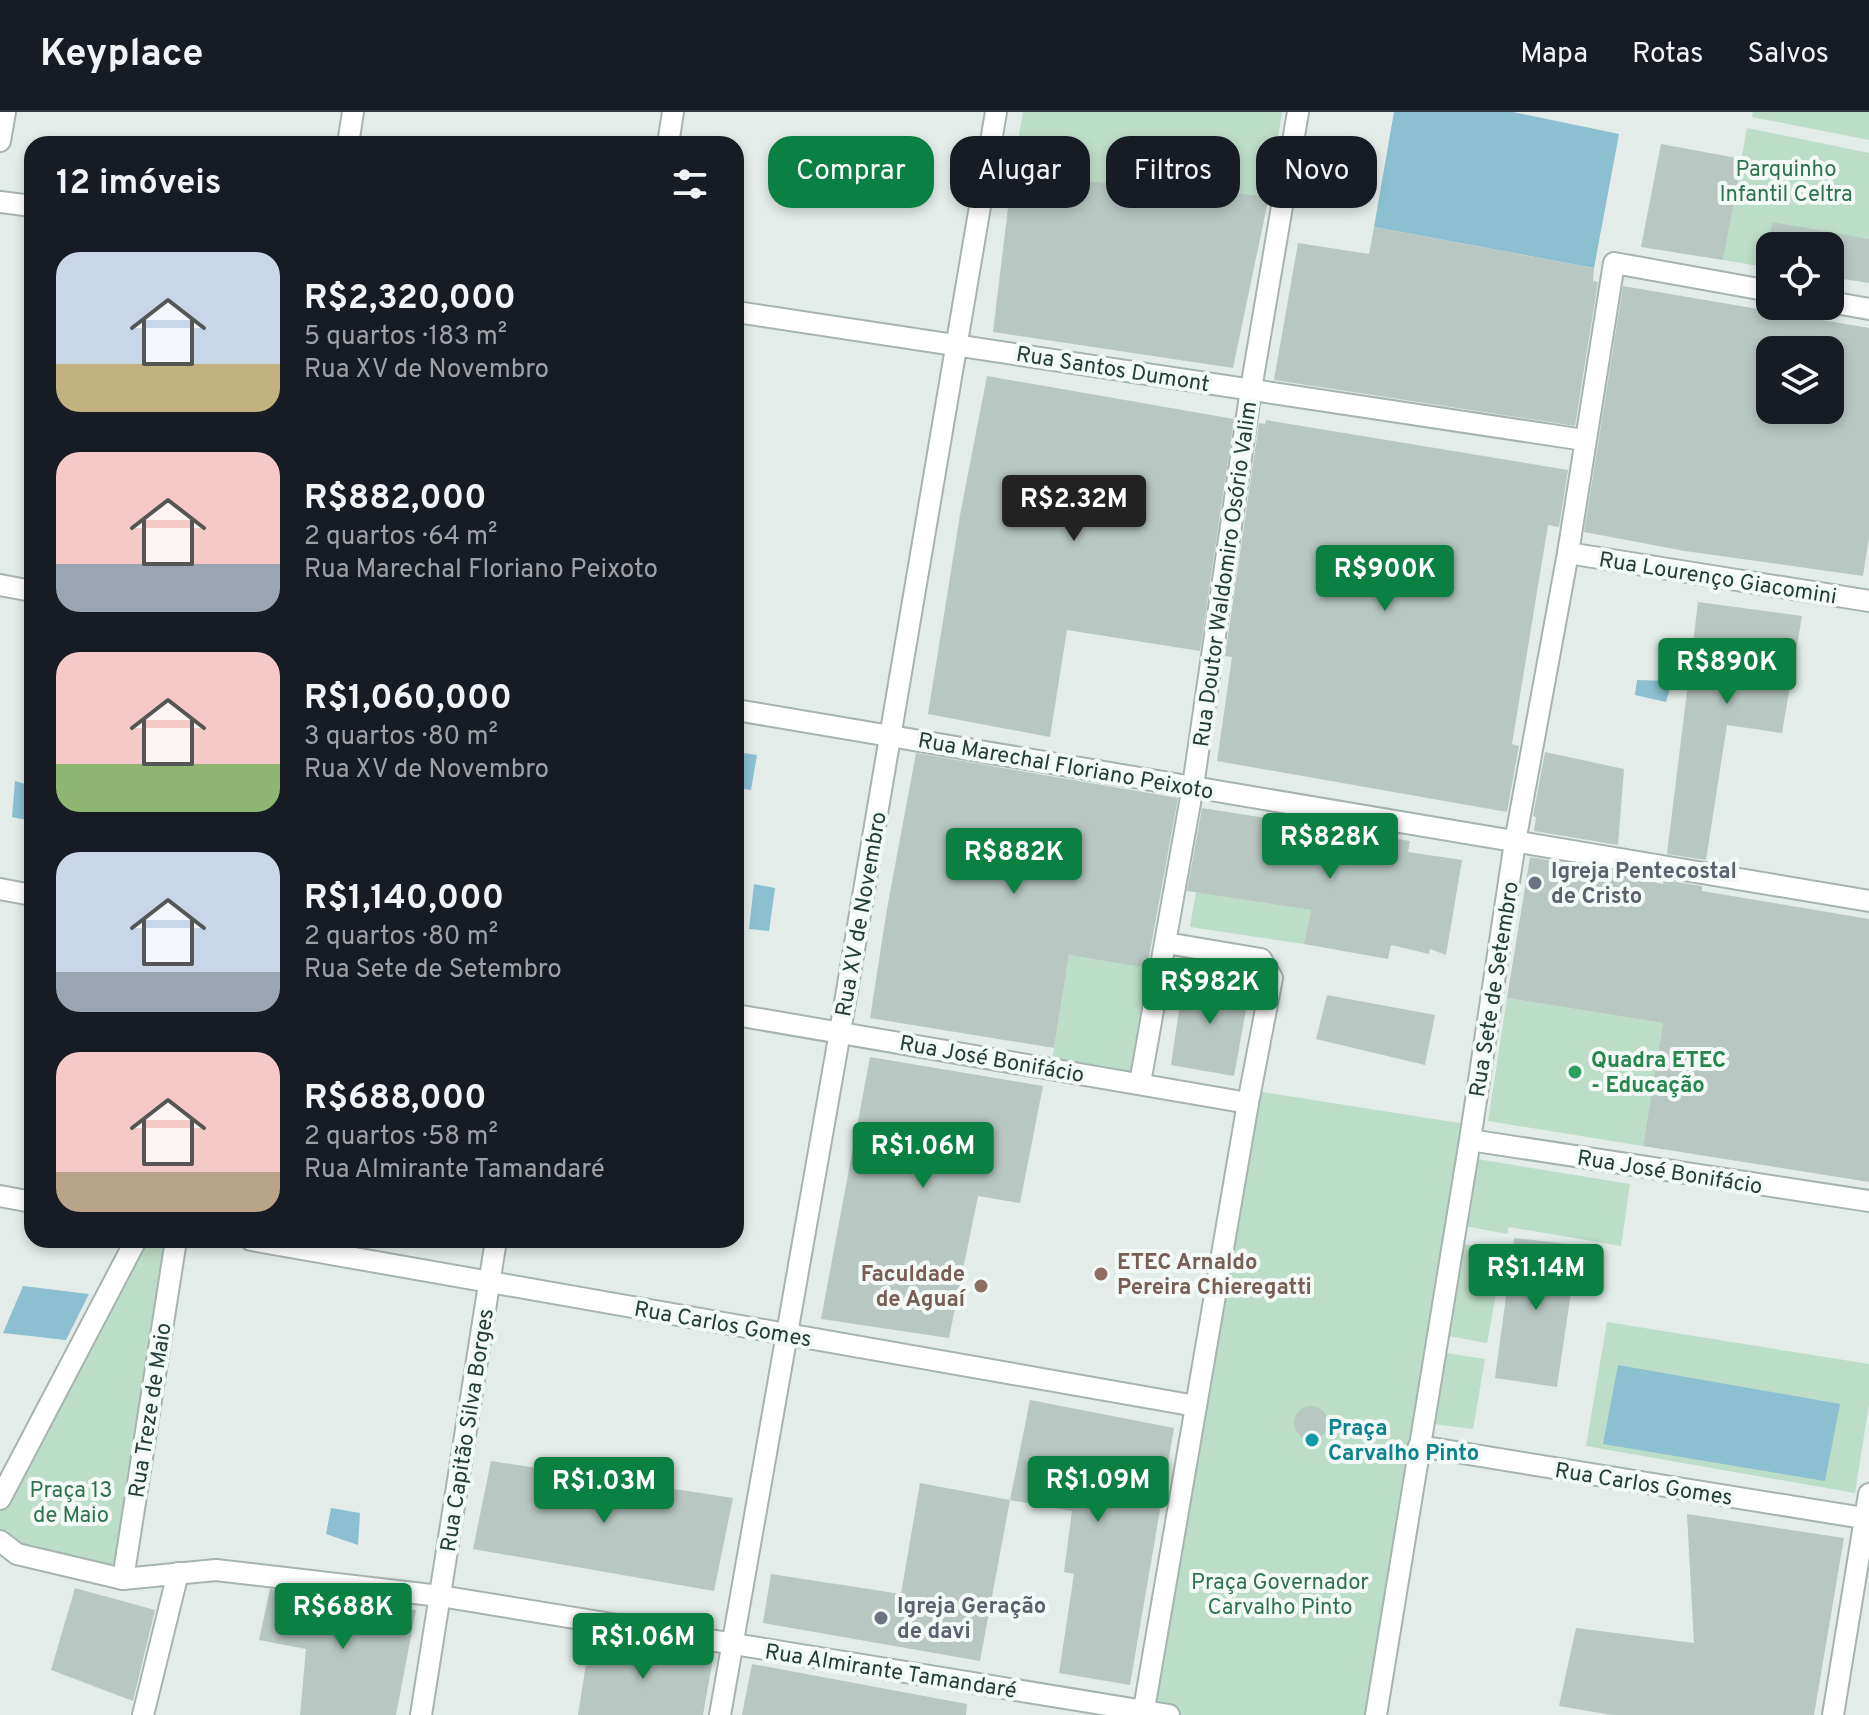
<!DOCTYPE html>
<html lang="pt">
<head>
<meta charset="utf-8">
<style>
	:root { --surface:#171b24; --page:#242831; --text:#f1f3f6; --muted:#9ea1a6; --line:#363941; --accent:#0b8043 }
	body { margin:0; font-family:Overpass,sans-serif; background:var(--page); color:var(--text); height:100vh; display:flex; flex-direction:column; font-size:30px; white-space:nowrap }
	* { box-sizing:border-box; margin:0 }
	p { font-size:26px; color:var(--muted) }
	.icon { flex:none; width:44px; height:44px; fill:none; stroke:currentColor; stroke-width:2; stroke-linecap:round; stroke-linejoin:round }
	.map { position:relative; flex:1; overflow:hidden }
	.drawer { position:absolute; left:24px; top:24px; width:720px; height:1112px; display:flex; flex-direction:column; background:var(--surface); border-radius:24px; box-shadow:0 4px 12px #0003 }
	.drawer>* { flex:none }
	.banner { position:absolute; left:768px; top:24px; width:760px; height:72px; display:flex; gap:16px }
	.tools { position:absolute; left:1756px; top:120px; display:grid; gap:16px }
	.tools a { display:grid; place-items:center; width:88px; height:88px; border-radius:16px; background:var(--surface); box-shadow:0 4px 12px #0003; font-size:40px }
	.price { position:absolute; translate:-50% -68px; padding:0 18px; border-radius:8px; background:var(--accent); color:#fff; font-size:26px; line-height:52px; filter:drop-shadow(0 2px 4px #0008) }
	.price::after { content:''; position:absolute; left:50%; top:48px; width:24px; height:18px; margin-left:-12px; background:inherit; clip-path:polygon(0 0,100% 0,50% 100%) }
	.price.active { background:#222; color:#fff }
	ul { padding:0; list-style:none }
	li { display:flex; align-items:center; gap:24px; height:200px; padding:0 32px }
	li span { display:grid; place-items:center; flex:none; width:224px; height:160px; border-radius:24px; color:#555 }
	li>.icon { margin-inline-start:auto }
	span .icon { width:96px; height:96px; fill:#fffc; stroke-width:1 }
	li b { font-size:34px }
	h2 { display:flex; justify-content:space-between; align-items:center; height:96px; padding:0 32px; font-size:34px }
	.tag { padding:0 28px; border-radius:24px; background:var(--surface); box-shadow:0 4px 12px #0003; font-size:28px; line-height:72px }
	.tag.active { background:var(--accent); color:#fff }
	header { display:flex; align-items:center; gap:48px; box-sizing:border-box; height:112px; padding:0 40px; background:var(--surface); border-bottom:2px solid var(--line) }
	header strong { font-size:38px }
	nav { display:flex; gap:44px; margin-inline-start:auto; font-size:28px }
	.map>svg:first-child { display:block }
</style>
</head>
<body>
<header>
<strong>Keyplace</strong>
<nav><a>Mapa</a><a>Rotas</a><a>Salvos</a></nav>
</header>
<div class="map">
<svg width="1869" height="1603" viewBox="0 0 1869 1603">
	<rect width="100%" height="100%" fill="#e3ece9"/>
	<!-- green -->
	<g fill="#bcddc7">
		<polygon points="1023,0 1282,0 1269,84 1012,63"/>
		<polygon points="1753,0 1869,0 1869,28 1752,5"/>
		<polygon points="1747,16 1869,41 1869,127 1772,111 1765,155 1723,148"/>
		<polygon points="1196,780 1311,798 1304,832 1190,815"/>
		<polygon points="1069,843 1160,858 1140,971 1051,955"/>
		<polygon points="1507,886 1663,911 1643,1034 1488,1009"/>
		<polygon points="1250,978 1472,1013 1376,1603 1169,1603 1144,1599"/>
		<polygon points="1477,1047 1630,1072 1621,1134 1509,1115 1507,1122 1465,1114"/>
		<polygon points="136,1128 176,1128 123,1467 0,1429 0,1387"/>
		<polygon points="1463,1132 1504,1139 1487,1231 1448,1224"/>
		<polygon points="1607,1210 1869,1252 1869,1292 1855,1381 1586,1334"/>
		<polygon points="1445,1241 1485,1247 1473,1317 1434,1312"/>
	</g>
	<!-- water -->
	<g fill="#8cc0d0">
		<polygon points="1394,0 1513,0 1619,22 1594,156 1374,115"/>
		<polygon points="1637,568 1672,569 1666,590 1635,583"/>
		<polygon points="736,640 757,643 751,678 736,676"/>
		<polygon points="15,669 32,674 32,709 12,705"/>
		<polygon points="754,772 775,776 769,819 749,817"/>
		<polygon points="23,1174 89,1182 66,1228 3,1221"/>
		<polygon points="1618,1253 1840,1292 1825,1369 1603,1332"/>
		<polygon points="331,1396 360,1401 358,1433 326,1422"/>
	</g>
	<!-- building -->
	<g fill="#b8c7c2" fill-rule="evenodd">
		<polygon points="1661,32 1742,47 1723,148 1641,135"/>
		<polygon points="1012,63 1269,84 1233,256 993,220"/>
		<polygon points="1772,110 1869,127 1869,171 1830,165 1830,134 1768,134"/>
		<polygon points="1374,115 1594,156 1593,169 1598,170 1575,314 1274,268 1298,131 1369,142"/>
		<path d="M1623,174L1869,216V426L1863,464L1685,439L1584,420ZM1770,238H1830V298H1770Z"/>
		<polygon points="987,264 1234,307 1200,539 1067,518 1050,625 928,602 960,403"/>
		<polygon points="1266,308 1568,358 1559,415 1548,413 1512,632 1519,634 1507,700 1217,649 1232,545 1225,544 1259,311 1265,312"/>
		<polygon points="1698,490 1802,504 1782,621 1727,613 1706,748 1667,742"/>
		<polygon points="1545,640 1624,657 1618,733 1534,719 1536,705 1533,704"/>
		<polygon points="916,641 1178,686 1147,856 1069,843 1054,936 870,906 887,797"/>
		<polygon points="1202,696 1410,729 1408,740 1462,748 1446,843 1430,837 1429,842 1391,833 1388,847 1304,832 1311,798 1187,779"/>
		<polygon points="1530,745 1615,759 1615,762 1663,772 1664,768 1702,774 1702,779 1869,807 1869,1070 1643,1034 1663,911 1507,886"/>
		<polygon points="1184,864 1250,876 1234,964 1171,953"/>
		<polygon points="1327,883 1435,903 1425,953 1316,927"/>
		<polygon points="870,945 1043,974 1020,1091 978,1084 949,1226 821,1207"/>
		<polygon points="1514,1126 1578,1133 1557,1275 1495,1266"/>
		<polygon points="1030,1288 1174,1316 1130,1573 1059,1561 1074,1462 1064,1460 1072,1399 1010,1388"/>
		<circle cx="1311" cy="1311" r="17"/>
		<polygon points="491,1349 733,1386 714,1479 473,1437"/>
		<polygon points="920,1371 1010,1388 980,1549 763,1511 771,1462 901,1482"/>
		<polygon points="1687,1402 1844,1426 1814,1603 1612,1603 1559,1594 1576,1516 1694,1531"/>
		<polygon points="75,1476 155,1498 133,1589 51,1558"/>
		<polygon points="270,1477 416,1498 396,1603 300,1603 306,1537 259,1528"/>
		<polygon points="590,1526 713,1546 703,1603 578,1603"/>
		<polygon points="752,1552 967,1592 966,1603 742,1603"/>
	</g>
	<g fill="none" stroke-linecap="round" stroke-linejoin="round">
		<!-- minor casing -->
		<g stroke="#a6b4b0" stroke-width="24">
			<g id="minor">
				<polyline points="0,29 5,0"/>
				<polyline points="348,32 353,0"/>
				<polyline points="668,32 673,0"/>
				<polyline points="0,90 32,94"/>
				<polyline points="1830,190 1869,197"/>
				<polyline points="736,200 1584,328"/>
				<polyline points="1568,441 1869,489"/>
				<polyline points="0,473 32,479"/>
				<polyline points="736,598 1869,789"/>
				<polyline points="0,777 32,783"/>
				<polyline points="736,903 1248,991"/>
				<polyline points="1140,971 1193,674 1251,277 1298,0"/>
				<polyline points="1470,1028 1869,1089"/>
				<polyline points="0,1084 32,1090"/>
				<polyline points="251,1128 1196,1294"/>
				<polyline points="1419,1334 1869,1407"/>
				<polyline points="0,1387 136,1128"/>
				<polyline points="0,1429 17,1442 123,1467 216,1458 440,1484 1169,1603"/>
				<polyline points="123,1467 176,1128"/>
				<polyline points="143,1603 178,1461"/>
				<polyline points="421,1603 496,1128"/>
				<polyline points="720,1603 840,920 996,0"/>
				<polyline points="1143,1603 1248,991 1272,866 1261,847 1166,831"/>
				<polyline points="1376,1603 1470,1028 1515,730 1568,441 1614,151 1770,179"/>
				<polyline points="1833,1603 1869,1382"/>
			</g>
		</g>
		<!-- minor -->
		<use href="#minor" stroke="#fff" stroke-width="20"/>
	</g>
	<!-- markers -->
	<g fill="#6b7280" stroke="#f3f9f6" stroke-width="3">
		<circle cx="1535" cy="771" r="8"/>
		<circle cx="881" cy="1506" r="8"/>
	</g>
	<circle fill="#2e9e5b" stroke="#f3f9f6" stroke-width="3" cx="1575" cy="960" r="8"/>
	<g fill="#8d6e63" stroke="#f3f9f6" stroke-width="3">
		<circle cx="1101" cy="1162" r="8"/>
		<circle cx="981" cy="1174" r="8"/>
	</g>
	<circle fill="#0f9aa8" stroke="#f3f9f6" stroke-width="3" cx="1312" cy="1328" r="8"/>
	<g text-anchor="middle" stroke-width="8" stroke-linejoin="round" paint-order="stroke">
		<!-- park labels -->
		<g font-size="22" fill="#2e734e" stroke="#f3f9f6">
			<text x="1786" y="64">Parquinho<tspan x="1786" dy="25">Infantil Celtra</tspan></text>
			<text x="71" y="1385">Praça 13<tspan x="71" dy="25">de Maio</tspan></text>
			<text x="1280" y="1477">Praça Governador<tspan x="1280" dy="25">Carvalho Pinto</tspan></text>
		</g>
		<!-- street labels -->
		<g font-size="22" fill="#233d38" stroke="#f3f9f6">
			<text transform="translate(1113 256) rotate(9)" y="8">Rua Santos Dumont</text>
			<text transform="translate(1224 462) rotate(-82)" y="8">Rua Doutor Waldomiro Osório Valim</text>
			<text transform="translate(1718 465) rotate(9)" y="8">Rua Lourenço Giacomini</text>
			<text transform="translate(1066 653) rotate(10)" y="8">Rua Marechal Floriano Peixoto</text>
			<text transform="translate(860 802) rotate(-80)" y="8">Rua XV de Novembro</text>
			<text transform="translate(1493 877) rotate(-81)" y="8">Rua Sete de Setembro</text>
			<text transform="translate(992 946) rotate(10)" y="8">Rua José Bonifácio</text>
			<text transform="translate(1670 1059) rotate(9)" y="8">Rua José Bonifácio</text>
			<text transform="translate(723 1211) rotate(10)" y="8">Rua Carlos Gomes</text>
			<text transform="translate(149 1298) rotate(-81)" y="8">Rua Treze de Maio</text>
			<text transform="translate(466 1318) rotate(-81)" y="8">Rua Capitão Silva Borges</text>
			<text transform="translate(1644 1371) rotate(9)" y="8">Rua Carlos Gomes</text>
			<text transform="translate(891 1558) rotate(9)" y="8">Rua Almirante Tamandaré</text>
		</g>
		<!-- worship labels -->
		<g font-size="22" font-weight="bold" fill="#5b616d" stroke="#f3f9f6" text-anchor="start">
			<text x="1551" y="766">Igreja Pentecostal<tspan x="1551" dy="25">de Cristo</tspan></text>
			<text x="897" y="1501">Igreja Geração<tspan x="897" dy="25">de davi</tspan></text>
		</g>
		<!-- leisure labels -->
		<g font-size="22" font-weight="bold" fill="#27864d" stroke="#f3f9f6" text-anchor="start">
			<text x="1591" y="955">Quadra ETEC<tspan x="1591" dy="25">- Educação</tspan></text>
		</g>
		<!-- education labels -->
		<g font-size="22" font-weight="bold" fill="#785e54" stroke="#f3f9f6" text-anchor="start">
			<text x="1117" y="1157">ETEC Arnaldo<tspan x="1117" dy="25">Pereira Chieregatti</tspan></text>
			<text x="965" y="1169" text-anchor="end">Faculdade<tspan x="965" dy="25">de Aguaí</tspan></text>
		</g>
		<!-- culture labels -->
		<g font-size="22" font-weight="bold" fill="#0d838f" stroke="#f3f9f6" text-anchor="start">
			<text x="1328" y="1323">Praça<tspan x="1328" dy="25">Carvalho Pinto</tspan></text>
		</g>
	</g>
</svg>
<div class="tools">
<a><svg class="icon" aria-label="locate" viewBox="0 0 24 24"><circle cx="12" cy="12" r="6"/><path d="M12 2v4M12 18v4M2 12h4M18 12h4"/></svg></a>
<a><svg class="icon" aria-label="layers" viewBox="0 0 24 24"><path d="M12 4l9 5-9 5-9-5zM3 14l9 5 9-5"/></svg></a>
</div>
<b class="price active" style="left:1074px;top:431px">R$2.32M</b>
<b class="price" style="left:1385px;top:501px">R$900K</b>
<b class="price" style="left:1727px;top:594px">R$890K</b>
<b class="price" style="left:1330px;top:769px">R$828K</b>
<b class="price" style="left:1014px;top:784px">R$882K</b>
<b class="price" style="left:1210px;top:914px">R$982K</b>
<b class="price" style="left:923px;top:1078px">R$1.06M</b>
<b class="price" style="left:1536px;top:1200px">R$1.14M</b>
<b class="price" style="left:1098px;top:1412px">R$1.09M</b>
<b class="price" style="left:604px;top:1413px">R$1.03M</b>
<b class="price" style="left:343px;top:1539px">R$688K</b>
<b class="price" style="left:643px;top:1569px">R$1.06M</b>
<div class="banner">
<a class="tag active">Comprar</a>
<a class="tag">Alugar</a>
<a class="tag">Filtros</a>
<a class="tag">Novo</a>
</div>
<section class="drawer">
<h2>12 imóveis<svg class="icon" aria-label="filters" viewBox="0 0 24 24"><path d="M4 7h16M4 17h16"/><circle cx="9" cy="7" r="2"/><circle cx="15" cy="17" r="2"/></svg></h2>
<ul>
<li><span style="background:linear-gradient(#c9d6e8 70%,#c2b280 0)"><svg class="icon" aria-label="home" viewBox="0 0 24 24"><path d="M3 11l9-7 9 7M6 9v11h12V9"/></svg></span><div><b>R$2,320,000</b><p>5 quartos · 183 m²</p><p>Rua XV de Novembro</p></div></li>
<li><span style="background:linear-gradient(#f6c9c9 70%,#9aa5b1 0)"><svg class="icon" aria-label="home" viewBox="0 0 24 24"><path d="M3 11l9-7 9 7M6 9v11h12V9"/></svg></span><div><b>R$882,000</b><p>2 quartos · 64 m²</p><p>Rua Marechal Floriano Peixoto</p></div></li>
<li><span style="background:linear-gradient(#f6c9c9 70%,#8fb573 0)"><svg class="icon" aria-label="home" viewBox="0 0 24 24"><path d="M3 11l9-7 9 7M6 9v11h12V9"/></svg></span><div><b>R$1,060,000</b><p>3 quartos · 80 m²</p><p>Rua XV de Novembro</p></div></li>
<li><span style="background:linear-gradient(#c9d6e8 75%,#9aa5b1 0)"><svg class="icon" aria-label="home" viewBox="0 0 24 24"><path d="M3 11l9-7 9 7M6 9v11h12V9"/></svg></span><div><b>R$1,140,000</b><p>2 quartos · 80 m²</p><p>Rua Sete de Setembro</p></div></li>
<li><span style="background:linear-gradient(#f6c9c9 75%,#b9a48a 0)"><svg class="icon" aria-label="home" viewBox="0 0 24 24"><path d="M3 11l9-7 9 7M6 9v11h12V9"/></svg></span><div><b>R$688,000</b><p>2 quartos · 58 m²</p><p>Rua Almirante Tamandaré</p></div></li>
</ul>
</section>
</div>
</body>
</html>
